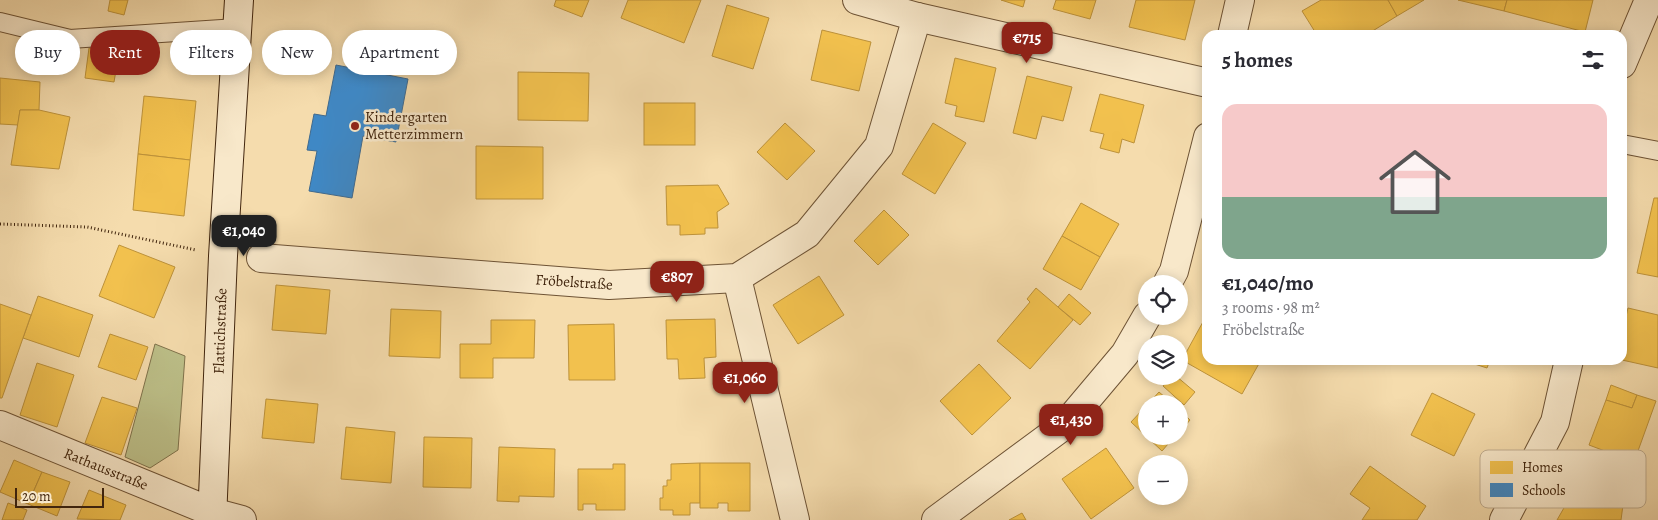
<!DOCTYPE html>
<html lang="en">
<head>
<meta charset="utf-8">
<style>
	:root { --surface:#fff; --page:#f7f7f7; --text:#2b2b33; --muted:#7c7c81; --line:#e1e1e2; --accent:#8f2418 }
	body { margin:0; font-family:Alegreya,serif; background:var(--page); color:var(--text); height:100vh; display:flex; flex-direction:column; font-size:19px; white-space:nowrap }
	* { box-sizing:border-box; margin:0 }
	p { font-size:16px; color:var(--muted) }
	.icon { flex:none; width:28px; height:28px; fill:none; stroke:currentColor; stroke-width:2; stroke-linecap:round; stroke-linejoin:round }
	.map { position:relative; flex:1; overflow:hidden }
	.details { position:absolute; left:1202px; top:30px; width:425px; height:335px; display:flex; flex-direction:column; background:var(--surface); border-radius:15px; box-shadow:0 2px 12px #0003 }
	.details>* { flex:none }
	.guide { position:absolute; left:15px; top:30px; width:475px; height:45px; display:flex; gap:10px }
	.fabs { position:absolute; left:1138px; top:275px; display:grid; gap:10px }
	.fabs a { display:grid; place-items:center; width:50px; height:50px; border-radius:50%; background:var(--surface); box-shadow:0 2px 12px #0003; font-size:25px }
	.scale { position:absolute; left:15px; bottom:12px; width:89px; box-sizing:border-box; padding-left:5px; border:2px solid #41250d; border-top:0; font-size:14px; line-height:18px; white-space:nowrap; color:#41250d; -webkit-text-stroke:4px #f8e8ca; paint-order:stroke }
	.price { position:absolute; translate:-50% -42px; padding:0 11px; border-radius:10px; background:var(--accent); color:#fff; font-size:16px; line-height:32px; filter:drop-shadow(0 1px 2px #0008) }
	.price::after { content:''; position:absolute; left:50%; top:30px; width:15px; height:11px; margin-left:-8px; background:inherit; clip-path:polygon(0 0,100% 0,50% 100%) }
	.price.current { background:#222; color:#fff }
	ul { padding:0; list-style:none }
	li { display:grid; align-content:center; gap:10px; height:265px; padding:0 20px }
	li+li { border-top:1px solid var(--line) }
	li span { display:grid; place-items:center; height:155px; border-radius:15px; color:#555 }
	li>.icon { margin-inline-start:auto }
	span .icon { width:90px; height:90px; fill:#fffc; stroke-width:1 }
	li b { font-size:21px }
	h2 { display:flex; justify-content:space-between; align-items:center; height:60px; padding:0 20px; font-size:21px }
	.chip { padding:0 18px; border-radius:22px; background:var(--surface); box-shadow:0 2px 12px #0003; font-size:18px; line-height:45px }
	.chip.current { background:var(--accent); color:#fff }
	.map>svg:first-child { display:block }
</style>
</head>
<body>
<div class="map">
<svg width="1658" height="520" viewBox="0 0 1658 520">
	<rect width="100%" height="100%" fill="#f5dcad"/>
	<filter id="stains"><feTurbulence type="fractalNoise" baseFrequency=".004" numOctaves="4"/><feColorMatrix values="0 0 0 0 .2 0 0 0 0 .09 0 0 0 0 .02 0 0 0 .5 -.17"/></filter>
	<radialGradient id="worn" r=".72"><stop offset=".6" stop-color="#630" stop-opacity="0"/><stop offset="1" stop-color="#630" stop-opacity=".3"/></radialGradient>
	<!-- green -->
	<polygon fill="#bdc089" stroke="#7f724b" points="155,344 185,356 178,450 150,468 125,457"/>
	<!-- homes -->
	<g fill="#f2c14e" stroke="#bd923a">
		<polygon points="110,0 128,0 124,15 108,11"/>
		<polygon points="556,0 589,0 582,17 554,6"/>
		<polygon points="628,0 701,0 684,43 621,18"/>
		<polygon points="1001,0 1025,0 1023,7"/>
		<polygon points="1056,0 1096,0 1090,19 1053,9"/>
		<polygon points="1136,0 1195,0 1185,40 1129,27"/>
		<polygon points="1321,0 1388,0 1397,16 1366,35 1317,35 1302,11"/>
		<polygon points="1388,0 1424,0 1397,16"/>
		<polygon points="1458,0 1507,0 1504,11"/>
		<polygon points="1507,0 1593,0 1585,32 1504,11"/>
		<polygon points="727,5 769,18 753,69 712,56"/>
		<polygon points="822,30 871,42 859,91 811,80"/>
		<polygon points="89,48 119,53 114,82 85,78"/>
		<polygon points="955,58 996,68 984,122 955,116 957,106 945,103"/>
		<polygon points="518,72 589,73 588,121 518,120"/>
		<polygon points="1027,76 1072,87 1063,121 1042,116 1036,139 1013,133"/>
		<polygon points="0,78 40,82 39,110 20,110 18,125 0,124"/>
		<polygon points="1100,94 1144,105 1134,143 1122,139 1119,153 1100,148 1104,134 1090,131"/>
		<polygon points="144,96 196,101 190,160 138,154"/>
		<rect x="644" y="103" width="51" height="42"/>
		<polygon points="20,110 39,110 70,117 59,169 11,165"/>
		<polygon points="785,123 815,151 787,180 757,152"/>
		<polygon points="933,123 966,143 935,194 902,174"/>
		<polygon points="476,146 543,147 543,199 476,199"/>
		<polygon points="138,154 190,160 184,216 133,210"/>
		<polygon points="718,185 729,204 717,212 718,228 705,228 705,234 680,235 680,225 667,225 666,186"/>
		<polygon points="1654,198 1658,198 1658,277 1637,273"/>
		<polygon points="1081,203 1119,224 1100,257 1062,236"/>
		<polygon points="884,210 909,235 878,265 854,241"/>
		<polygon points="1062,236 1100,257 1081,290 1043,269"/>
		<polygon points="119,245 175,267 154,318 99,296"/>
		<polygon points="819,276 844,315 798,344 773,305"/>
		<polygon points="276,285 330,290 326,334 272,330"/>
		<polygon points="1036,288 1073,320 1030,369 997,341 1030,302 1027,299"/>
		<polygon points="1069,294 1091,313 1080,325 1058,307"/>
		<polygon points="38,296 93,315 79,357 23,338"/>
		<polygon points="0,304 31,315 2,398 0,398"/>
		<polygon points="1628,308 1658,315 1658,368 1622,360 1622,333"/>
		<polygon points="391,309 441,311 440,358 389,356"/>
		<polygon points="715,319 716,357 704,358 705,378 679,379 678,359 667,359 666,320"/>
		<polygon points="491,320 535,320 534,358 493,358 493,378 460,378 460,344 491,344"/>
		<polygon points="1204,320 1208,322 1208,360 1261,360 1242,394 1182,360"/>
		<polygon points="614,324 615,380 569,380 568,325"/>
		<polygon points="110,334 148,347 136,380 98,367"/>
		<polygon points="1462,360 1490,360 1487,368"/>
		<polygon points="37,363 74,375 57,427 20,415"/>
		<polygon points="979,364 1011,398 972,435 940,401"/>
		<polygon points="1171,376 1176,376 1195,392 1184,405 1163,386"/>
		<polygon points="1611,385 1637,395 1632,408 1606,400"/>
		<polygon points="1159,392 1173,404 1148,404"/>
		<polygon points="1432,393 1475,414 1454,456 1411,435"/>
		<polygon points="1637,395 1656,401 1634,462 1589,445 1606,400 1632,408"/>
		<polygon points="102,397 137,408 121,455 85,443"/>
		<polygon points="266,399 318,404 314,443 262,438"/>
		<polygon points="1146,406 1146,436 1131,422"/>
		<polygon points="1179,409 1190,420 1179,433"/>
		<polygon points="346,427 395,432 391,483 341,479"/>
		<polygon points="1146,436 1175,436 1162,451"/>
		<polygon points="424,437 472,438 471,488 423,487"/>
		<polygon points="499,447 555,449 554,497 519,496 519,502 497,501"/>
		<polygon points="1106,448 1134,488 1091,519 1062,479"/>
		<polygon points="14,460 42,472 28,504 0,492"/>
		<polygon points="700,463 700,503 690,503 690,515 673,515 673,510 660,510 660,498 663,498 663,486 667,486 667,480 671,480 671,464"/>
		<polygon points="700,463 750,463 750,511 728,511 728,503 718,503 718,508 700,508"/>
		<polygon points="613,464 625,464 625,510 596,510 596,504 583,504 583,510 578,510 578,469 613,469"/>
		<polygon points="1370,466 1426,506 1417,520 1362,520 1370,508 1350,494"/>
		<polygon points="42,472 70,482 57,516 28,504"/>
		<polygon points="1580,480 1623,505 1621,520 1557,520"/>
		<polygon points="89,490 126,505 120,520 77,519"/>
		<polygon points="8,503 27,510 23,520 2,520"/>
		<polygon points="1022,513 1026,520 1009,520"/>
	</g>
	<!-- schools -->
	<polygon fill="#3f88c5" stroke="#406a8e" points="336,65 408,79 396,142 363,136 352,198 309,191 317,151 307,150 314,114 326,116"/>
	<g fill="none" stroke-linecap="round" stroke-linejoin="round">
		<!-- service casing -->
		<g stroke="#6e5335" stroke-width="20">
			<g id="service">
				<polyline points="0,22 70,39 237,28"/>
				<polyline points="1622,144 1658,151"/>
			</g>
		</g>
		<!-- minor casing -->
		<g stroke="#6e5335" stroke-width="30">
			<g id="minor">
				<polyline points="857,0 917,17 1208,83"/>
				<polyline points="1232,35 1240,0"/>
				<polyline points="1622,64 1649,0"/>
				<polyline points="261,258 609,285 737,278 807,234 879,146 917,17"/>
				<polyline points="737,278 795,520"/>
				<polyline points="1167,284 1174,271 1208,137"/>
				<polyline points="0,425 212,512 242,520"/>
				<polyline points="936,520 1066,424 1125,354 1147,316"/>
				<polyline points="1504,520 1555,422 1569,360"/>
			</g>
		</g>
		<!-- secondary casing -->
		<g stroke="#41250d" stroke-width="30">
			<polyline id="secondary" points="212,520 223,256 239,0"/>
		</g>
		<!-- path -->
		<polyline stroke="#41250d" stroke-width="3" stroke-dasharray="1 2.5" stroke-linecap="butt" points="0,224 87,227 196,250"/>
		<!-- service -->
		<use href="#service" stroke="#f8e8ca" stroke-width="18"/>
		<!-- minor -->
		<use href="#minor" stroke="#f8e8ca" stroke-width="28"/>
		<!-- secondary -->
		<use href="#secondary" stroke="#f8e8ca" stroke-width="28"/>
	</g>
	<!-- markers -->
	<circle fill="#8f2418" stroke="#f8e8ca" stroke-width="2" cx="355" cy="126" r="5"/>
	<g text-anchor="middle" stroke-width="5" stroke-linejoin="round" paint-order="stroke">
		<!-- poi labels -->
		<g font-size="15" fill="#41250d" stroke="#f8e8ca" text-anchor="start">
			<text x="365" y="122">Kindergarten<tspan x="365" dy="17">Metterzimmern</tspan></text>
		</g>
		<!-- street labels -->
		<g font-size="15" fill="#41250d" stroke="#f8e8ca">
			<text transform="translate(574 282) rotate(4)" y="5">Fröbelstraße</text>
			<text transform="translate(220 331) rotate(-88)" y="5">Flattichstraße</text>
			<text transform="translate(106 469) rotate(22)" y="5">Rathausstraße</text>
		</g>
	</g>
	<!-- legend -->
	<rect x="1480" y="450" width="166" height="58" rx="8" fill="#f8e8ca" stroke="#c1ae91" stroke-width="1"/>
	<rect x="1490" y="461" width="23" height="13" fill="#f2c14e"/>
	<rect x="1490" y="483" width="23" height="14" fill="#3f88c5"/>
	<g font-size="14" fill="#41250d">
		<text x="1522" y="472">Homes</text>
		<text x="1522" y="495">Schools</text>
	</g>
	<rect width="100%" height="100%" filter="url(#stains)"/>
	<rect width="100%" height="100%" fill="url(#worn)"/>
</svg>
<div class="fabs">
<a><svg class="icon" aria-label="locate" viewBox="0 0 24 24"><circle cx="12" cy="12" r="6"/><path d="M12 2v4M12 18v4M2 12h4M18 12h4"/></svg></a>
<a><svg class="icon" aria-label="layers" viewBox="0 0 24 24"><path d="M12 4l9 5-9 5-9-5zM3 14l9 5 9-5"/></svg></a>
<a>+</a>
<a>−</a>
</div>
<div class="scale">20 m</div>
<b class="price" style="left:1027px;top:64px">€715</b>
<b class="price current" style="left:244px;top:257px">€1,040</b>
<b class="price" style="left:677px;top:303px">€807</b>
<b class="price" style="left:745px;top:404px">€1,060</b>
<b class="price" style="left:1071px;top:446px">€1,430</b>
<div class="guide">
<a class="chip">Buy</a>
<a class="chip current">Rent</a>
<a class="chip">Filters</a>
<a class="chip">New</a>
<a class="chip">Apartment</a>
</div>
<section class="details">
<h2>5 homes<svg class="icon" aria-label="filters" viewBox="0 0 24 24"><path d="M4 7h16M4 17h16"/><circle cx="9" cy="7" r="2"/><circle cx="15" cy="17" r="2"/></svg></h2>
<ul>
<li><span style="background:linear-gradient(#f6c9c9 60%,#7fa58c 0)"><svg class="icon" aria-label="home" viewBox="0 0 24 24"><path d="M3 11l9-7 9 7M6 9v11h12V9"/></svg></span><div><b>€1,040/mo</b><p>3 rooms · 98 m²</p><p>Fröbelstraße</p></div></li>
</ul>
</section>
</div>
</body>
</html>
